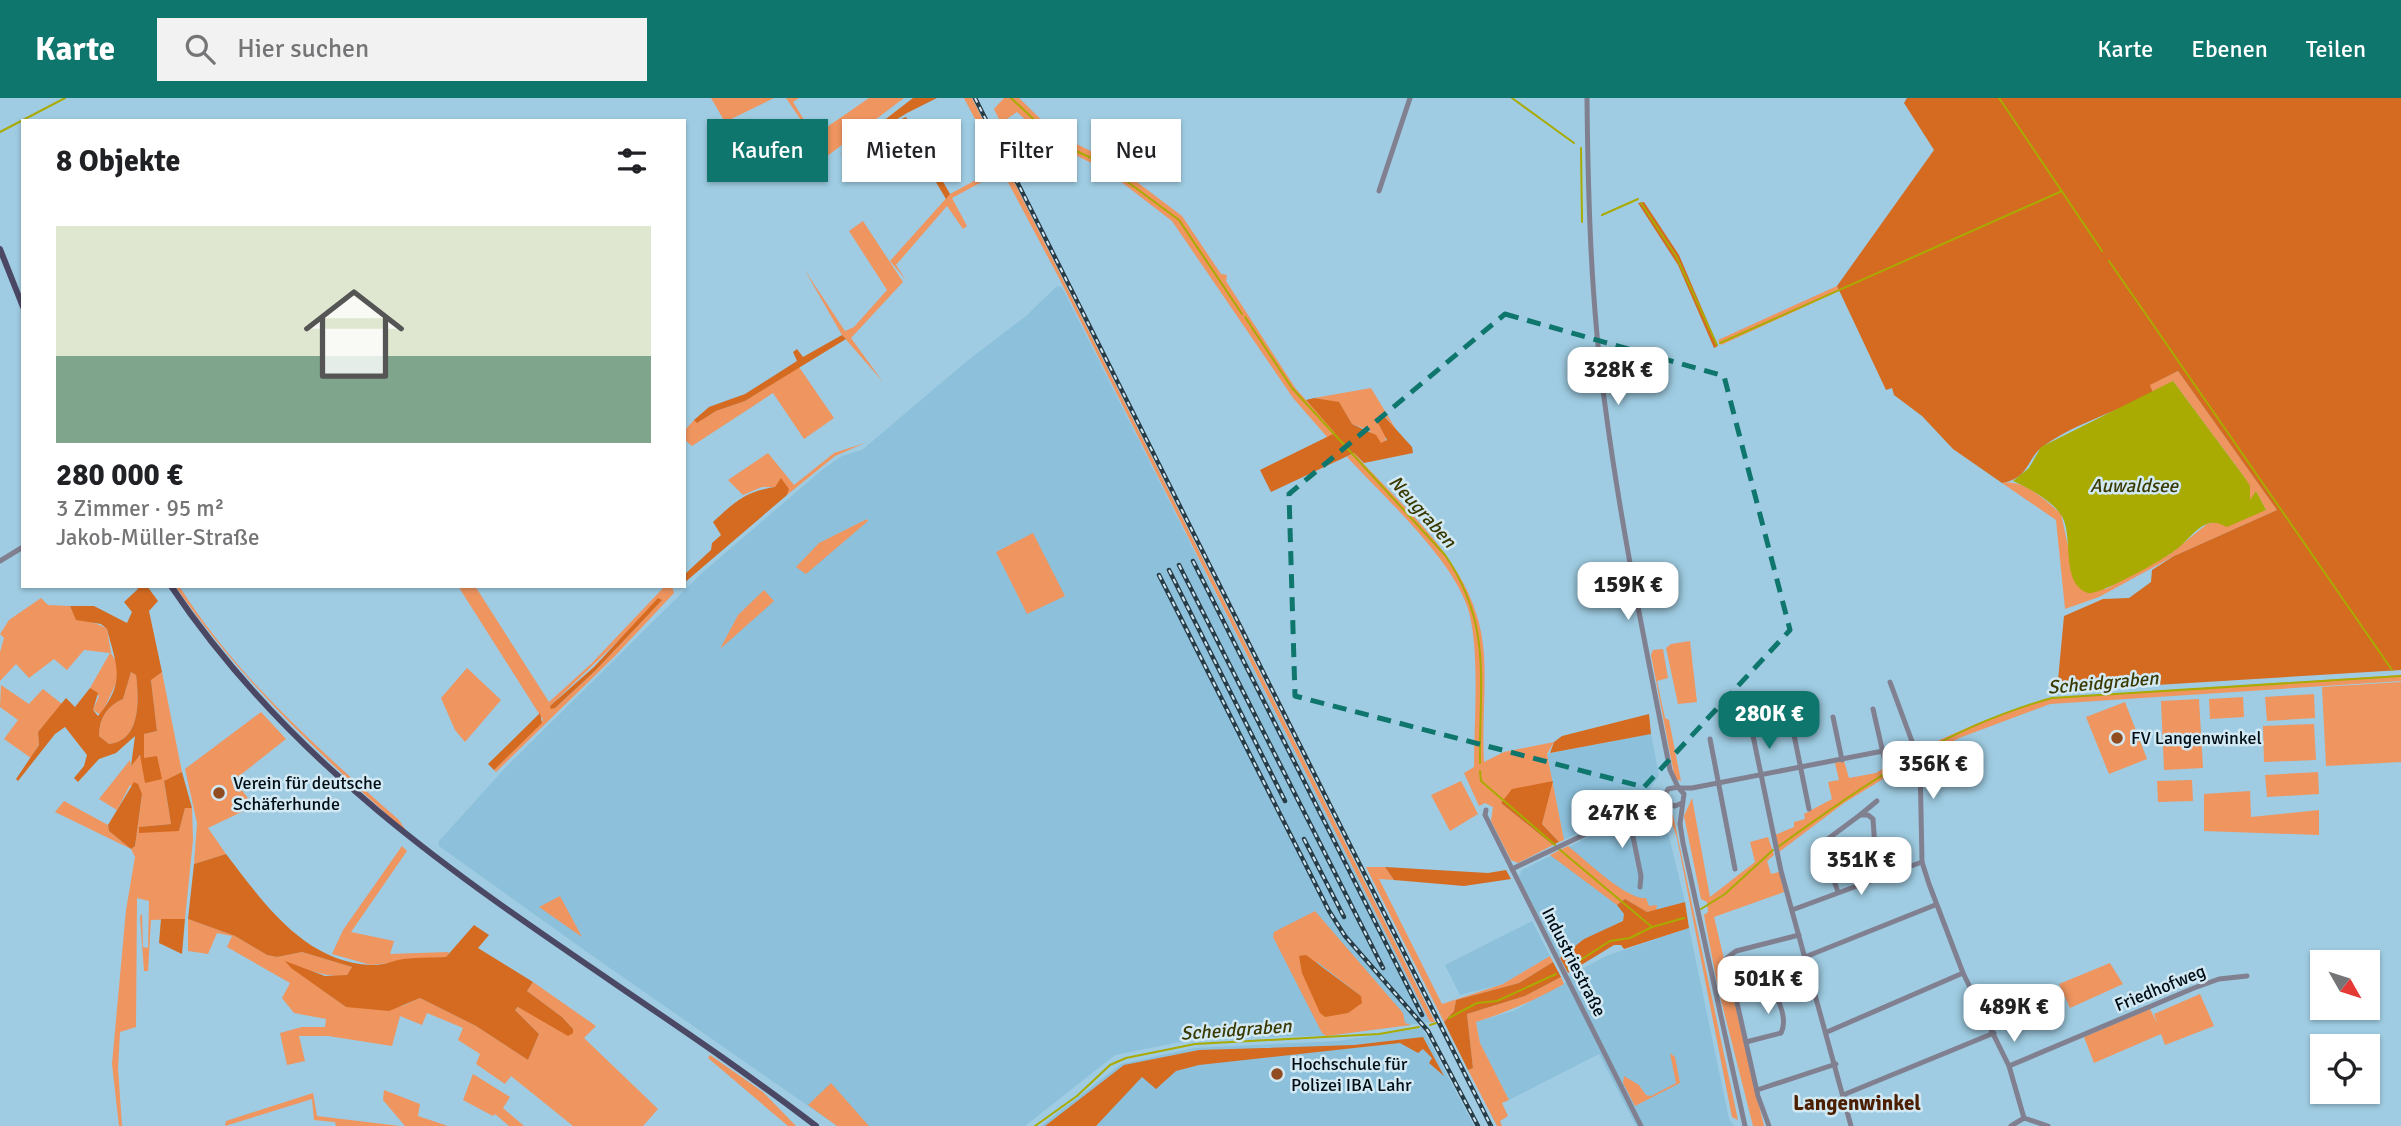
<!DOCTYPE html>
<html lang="de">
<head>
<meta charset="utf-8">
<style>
	:root { --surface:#fff; --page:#f2f2f2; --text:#202124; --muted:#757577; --accent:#0f766e }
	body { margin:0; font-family:Signika,sans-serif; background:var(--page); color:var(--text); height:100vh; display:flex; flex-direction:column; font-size:26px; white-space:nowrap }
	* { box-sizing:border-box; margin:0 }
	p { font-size:23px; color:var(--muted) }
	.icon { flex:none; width:38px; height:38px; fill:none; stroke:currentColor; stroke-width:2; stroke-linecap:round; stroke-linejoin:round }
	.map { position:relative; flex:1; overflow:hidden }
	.panel { position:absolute; left:21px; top:21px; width:665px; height:469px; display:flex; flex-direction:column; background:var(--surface); border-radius:0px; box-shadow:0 2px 5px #0004 }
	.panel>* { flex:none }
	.hud { position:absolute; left:707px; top:21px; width:665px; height:63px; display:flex; gap:14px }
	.needle { width:46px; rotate:129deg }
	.fabs { position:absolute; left:2310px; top:852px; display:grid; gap:14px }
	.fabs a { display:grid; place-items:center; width:70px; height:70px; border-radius:0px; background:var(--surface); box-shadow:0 2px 5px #0004; font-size:35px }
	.price { position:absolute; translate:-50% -60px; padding:0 16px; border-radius:14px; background:#fff; color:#222; font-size:23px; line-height:46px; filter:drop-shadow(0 2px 4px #0008) }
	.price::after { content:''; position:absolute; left:50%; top:42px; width:21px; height:16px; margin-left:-10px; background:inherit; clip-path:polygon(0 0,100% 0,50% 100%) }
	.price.current { background:var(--accent); color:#fff }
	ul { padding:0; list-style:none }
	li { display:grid; align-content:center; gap:14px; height:371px; padding:0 35px }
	li span { display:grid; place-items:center; height:217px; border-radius:0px; color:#555 }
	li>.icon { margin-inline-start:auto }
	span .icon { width:126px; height:126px; fill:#fffc; stroke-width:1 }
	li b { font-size:30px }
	h2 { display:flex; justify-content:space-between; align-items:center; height:84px; padding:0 35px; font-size:30px }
	.tag { padding:0 24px; border-radius:0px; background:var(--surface); box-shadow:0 2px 5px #0004; font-size:24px; line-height:63px }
	.tag.current { background:var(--accent); color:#fff }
	header { display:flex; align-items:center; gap:42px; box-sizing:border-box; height:98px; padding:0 35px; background:var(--accent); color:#fff }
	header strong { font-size:33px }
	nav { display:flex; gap:38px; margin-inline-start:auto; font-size:24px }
	.search { width:490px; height:63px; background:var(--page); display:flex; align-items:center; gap:18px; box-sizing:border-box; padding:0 24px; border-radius:0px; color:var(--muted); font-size:26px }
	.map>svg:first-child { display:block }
</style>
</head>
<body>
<header>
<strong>Karte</strong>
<div class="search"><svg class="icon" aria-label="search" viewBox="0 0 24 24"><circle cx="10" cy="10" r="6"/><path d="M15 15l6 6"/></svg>Hier suchen</div>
<nav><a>Karte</a><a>Ebenen</a><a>Teilen</a></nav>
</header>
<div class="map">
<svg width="2401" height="1028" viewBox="0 0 2401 1028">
	<rect width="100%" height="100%" fill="#9fcce2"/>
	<!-- built -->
	<g fill="#8cc0db">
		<polygon points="1057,188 1062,189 1430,924 1326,938 1205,939 1115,957 1025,1028 837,1028 594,859 439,748 439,743 506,669 703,474 823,371 842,358 862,352 967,263 1026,218"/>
		<polygon points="1651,636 1659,678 1648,694 1647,702 1640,706 1639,701 1622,706 1618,710 1620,714 1564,742 1547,656"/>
		<polygon points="1646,710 1665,722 1685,804 1647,814 1620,809 1624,816 1623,824 1584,841 1560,860 1519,779 1522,772"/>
		<polygon points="1532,823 1550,858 1503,886 1460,897 1445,867"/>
		<polygon points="1689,830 1729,1021 1734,1028 1636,1028 1599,956 1509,1002 1480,945 1476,924 1513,913 1570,882 1569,878 1606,858"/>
		<polygon points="1422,930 1474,1028 1041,1028 1121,966 1194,950 1338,943"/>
	</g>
	<!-- green -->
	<g fill="#ef9560" fill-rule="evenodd">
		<polygon points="711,0 774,0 725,24"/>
		<polygon points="786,0 799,0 793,4 814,38 869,0 904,0 826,59"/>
		<polygon points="964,0 972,0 1435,924 1430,924 1424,912 1059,180 1002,73 952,100 967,128 963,131 947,108 896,167 906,182 890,163 950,96 1000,69"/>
		<polygon points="1004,0 1019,0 1056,36 1105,60 1182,118 1221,176 1227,177 1226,183 1296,291 1336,335 1328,340 1293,300 1172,123 1107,73 1048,43 1017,14 1001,25 994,11"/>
		<polygon points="863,123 903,184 851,240 883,284 842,237 804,171 845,233 854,229 887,192 849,133"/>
		<polygon points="1837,188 1839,193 1721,247 1718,242"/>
		<polygon points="799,269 834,320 804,341 773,295 692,348 684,341 684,333 694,322 698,324 716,313 745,303"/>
		<path d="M2178,273L2277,412L2174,458L2099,499L2065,511L2056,422L2002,385C2025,381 2045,402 2061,416L2076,485L2106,491L2170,456L2207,426L2266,412L2256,393L2250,403L2245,380L2173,283L2153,295L2149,287Z"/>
		<polygon points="1371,290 1397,333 1385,318 1380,328 1386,335 1385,345 1380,345 1369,332 1352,326 1339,305 1314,300"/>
		<polygon points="865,345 835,358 787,397 789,391 779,384 775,389 762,389 743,397 728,382 768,355 794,387 834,355"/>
		<path d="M1354,355C1408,416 1479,469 1484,557C1486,592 1482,628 1484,664L1504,654L1554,644L1547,656L1564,742L1559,744L1542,726L1552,683L1501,705L1553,747L1518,765L1511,762L1491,723L1493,709L1485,705L1479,708L1464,675L1474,669C1474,624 1480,557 1469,514C1455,463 1384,399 1347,359Z"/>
		<polygon points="867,421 868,423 806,476 796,469 819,445"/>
		<polygon points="1033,435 1065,498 1027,516 996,454"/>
		<path d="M175,488H179C236,578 319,652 399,722L407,734C321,659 241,582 175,488Z"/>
		<path d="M458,488H475L549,604L591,566L665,488H672L674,495L614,559L496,674L494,672L543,622ZM661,502L595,573L555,610L550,608Z"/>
		<polygon points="764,492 774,503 720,551 738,517"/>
		<path d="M41,500L48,507L70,508C76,527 93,521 107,531L111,555L118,567V581L101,617L93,612L99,598L90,590L110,555L84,552L67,572L54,561L29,580L16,566L0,583V554L4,540L0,536L9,522Z"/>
		<polygon points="1690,543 1697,604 1678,606 1666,550 1671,546"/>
		<polygon points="1663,551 1668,580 1657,583 1665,620 1669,622 1681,683 1675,681 1651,557 1653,552"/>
		<polygon points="467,570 501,602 465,644 455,632 441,600"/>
		<path d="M131,574L136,577C139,601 141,643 109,646L99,638C99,620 107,608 123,601Z"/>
		<polygon points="162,574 182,674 164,684 171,726 140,729 179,733 185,710 192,710 193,742 185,821 151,822 148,873 144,873 140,819 142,815 143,849 148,850 149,803 137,800 136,929 120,934 118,970 122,1028 119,1028 112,966 126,812 135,759 131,751 55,714 64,703 108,727 109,733 131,751 135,748 142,696 130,687 117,712 99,701 130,662 131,668 138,658 144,660 144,636 157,633 151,581"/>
		<polygon points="2401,577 2401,583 2050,606 1959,640 1923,661 1917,652 1978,625 2048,600"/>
		<polygon points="2401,584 2401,664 2326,668 2322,589"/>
		<polygon points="1,587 29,606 43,591 62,606 38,634 39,646 31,660 4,641 18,622 0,609"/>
		<polygon points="2314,596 2315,620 2267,623 2265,599"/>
		<polygon points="2243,599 2244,619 2210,621 2209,601"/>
		<polygon points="2199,601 2203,670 2164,672 2161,603"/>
		<polygon points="2125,604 2147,661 2109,676 2086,619"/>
		<polygon points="261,614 286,641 234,682 254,708 208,730 226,756 194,766 197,725 185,671"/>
		<polygon points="2314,626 2316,662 2264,664 2263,628"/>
		<polygon points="1913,652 1917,660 1844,705 1779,754 1775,737 1794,729 1794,724 1805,721 1804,716 1832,701 1828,684 1839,682 1835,665 1844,663 1849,680 1876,675"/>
		<polygon points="2318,674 2319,696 2267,699 2265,677"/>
		<polygon points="2192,682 2193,703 2158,704 2157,683"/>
		<polygon points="1461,683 1478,716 1450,733 1431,697"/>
		<polygon points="2250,693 2251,719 2319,712 2319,737 2204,733 2204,696"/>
		<polygon points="1692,700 1710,799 1755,764 1750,744 1768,739 1774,757 1767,763 1771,776 1779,774 1784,794 1714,819 1764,1028 1753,1028 1718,890 1704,817 1708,814 1707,804 1701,801 1684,718"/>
		<polygon points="1669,717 1673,717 1738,1022 1732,1019 1677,740"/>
		<polygon points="402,748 407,753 351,834 394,843 390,856 449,854 447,859 371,867 332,856 343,832"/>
		<path d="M1568,748C1583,760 1628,803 1646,800L1649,808L1657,807L1656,812L1647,814L1625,801L1617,807L1550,757Z"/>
		<polygon points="1366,769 1385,769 1394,782 1379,781 1442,906 1503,886 1550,858 1553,864 1519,885 1456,902 1454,913 1444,924"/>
		<polygon points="560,798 582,839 539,809"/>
		<path d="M1315,813L1403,915L1405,925L1411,927L1326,938L1322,935L1273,839L1274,834ZM1316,863L1361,898L1348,915Z"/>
		<path d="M188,821L235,838L267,857L277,859L302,854L352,869L347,877C327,881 312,870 292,870L346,909L402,908L420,900L476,928L528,962L539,936L515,912L519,909L573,935V931L562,919L527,893L533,884L596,928L584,940L658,1011L643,1028H573L511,978L505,986L476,966L480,956L458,942L463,930L427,915L422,927L400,918L392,948L328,938H299L305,963L287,967L280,935L302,929H325L326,921L294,915L282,900L290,885L227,849L232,838L217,835L208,856L188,853Z"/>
		<polygon points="2110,865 2123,886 2070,910 2059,886"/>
		<path d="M1561,879L1564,886C1535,902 1508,914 1476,924L1480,945L1509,1002L1502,1005L1508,1018L1500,1023L1502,1028H1497L1468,972L1473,970L1467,916L1525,898Z"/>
		<polygon points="2200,896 2214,928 2165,947 2161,936 2094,965 2084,939 2150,911 2157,925 2154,916"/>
		<polygon points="1670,955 1675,959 1680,985 1635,1008 1623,985 1624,978 1639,987 1646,997 1651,998 1676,985"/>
		<polygon points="710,957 763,994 796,1028 788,1028 708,960"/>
		<polygon points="473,976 510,999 503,1010 524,1028 509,1028 495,1016 493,1018 463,1002"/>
		<polygon points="831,985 869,1028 837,1028 808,1007"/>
		<polygon points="384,992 420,1006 418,1018 448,1028 405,1028 383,1002"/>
		<polygon points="313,995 317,1018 400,1028 336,1028 335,1024 314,1022 312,1001 225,1028 226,1023"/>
	</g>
	<!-- forest -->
	<g fill="#d46b21" fill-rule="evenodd">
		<polygon points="913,0 937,0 907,15 839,57"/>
		<path d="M1907,0H2401V572L2057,593L2064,518L2103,501L2129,500L2151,484L2152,472L2174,458L2277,412L2178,273L2150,287L2153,295C2117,314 2078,324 2045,347C2026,359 2031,380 2002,385L1953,351L1922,318L1894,297L1892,290L1886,292L1837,188L1934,52L1904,5Z"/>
		<polygon points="906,19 950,96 946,101 899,22"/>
		<polygon points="1644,104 1679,157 1718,248 1714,250 1678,167 1638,105"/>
		<polygon points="842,237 846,241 745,303 716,313 697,325 694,322 709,309 745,296 797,263 793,254 797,251 803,259"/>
		<polygon points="1314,300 1339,304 1352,326 1376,337 1381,345 1387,342 1377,323 1384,318 1412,349 1413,355 1364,365 1354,355 1271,394 1260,372 1335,335 1306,302"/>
		<path d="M781,380L789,391L787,397L684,485V477L711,452L712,445L721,437L713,424C736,403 744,394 775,389Z"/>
		<path d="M137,488H147L158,503L149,513L162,574L151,582L157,633L144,636V660L157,658L162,681L145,685L140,657L131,668L135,638L116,655L99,661L78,684L74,680L84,668L87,657L65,629L55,636L18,683L16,681L39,647L38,634L66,600L75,609L90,590L98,595L93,612L98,618C127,583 116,567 107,531L101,526L76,522L70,508H94L127,525L132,514L124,504L138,491ZM131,574L136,577C139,601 141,643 109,646L99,638C99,620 107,608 123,601Z"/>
		<polygon points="658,500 662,502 595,573 555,610 551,611 550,608 594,569"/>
		<polygon points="540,615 542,625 494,672 488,666"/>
		<polygon points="1649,616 1651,636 1550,655 1554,644 1562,638"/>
		<polygon points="182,674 192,710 185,710 179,733 139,735 139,729 171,726 164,683"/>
		<polygon points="1553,683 1542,726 1559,744 1553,747 1501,705 1512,691"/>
		<polygon points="134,684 138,686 142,696 135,748 131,751 109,733 108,727"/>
		<path d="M226,756C263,804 304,864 371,867C382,867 388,865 398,862C413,859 431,860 446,859L474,827L489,837L478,850L533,884L527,893L562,919L573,931V935L568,938L518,909L515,912L539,936L528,962L476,928L420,900L389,913L346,909L291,870L285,863L325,878L347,877L352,869L302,854L277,859L267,857L235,838L188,821L194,766Z"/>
		<polygon points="1385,769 1488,775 1506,772 1511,781 1464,788 1394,782"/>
		<polygon points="1625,801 1647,814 1685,804 1689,830 1624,851 1621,847 1614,847 1568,875 1560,860 1584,841 1623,823 1624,816 1617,807"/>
		<polygon points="161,821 185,821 182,856 159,845"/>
		<polygon points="1306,857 1361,898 1362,905 1348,915 1325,919 1320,915 1302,875 1299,858"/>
		<polygon points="1553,864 1561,879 1525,898 1467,916 1473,970 1468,972 1444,924 1454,913 1456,902 1519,885"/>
		<polygon points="1423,939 1444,978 1429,965 1432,960 1423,951 1418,955 1400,945 1199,967 1176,973 1156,991 1142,979 1096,1028 1045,1028 1124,967 1199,952 1354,947"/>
	</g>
	<!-- water -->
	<path fill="#a9aa02" d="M2173,283L2245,380L2250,388V402L2256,393L2266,412L2227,429C2220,426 2215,423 2207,426C2195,430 2185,446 2174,453C2163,462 2098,498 2088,495C2059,485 2075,437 2061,417C2052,402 2028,390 2013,383L2029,370L2041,349Z"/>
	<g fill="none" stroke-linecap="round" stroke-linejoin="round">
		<!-- stream -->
		<g stroke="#a9aa02" stroke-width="2">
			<polyline points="1011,0 1059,45 1102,65 1179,122 1242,216"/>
			<polyline points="1512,0 1574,45"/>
			<polyline points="1999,0 2102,153"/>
			<polyline points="0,34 65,0"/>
			<polyline points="1581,50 1582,124"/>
			<polyline points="1641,105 1676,158 1717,247"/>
			<polyline points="1602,117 1638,101"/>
			<polyline points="2109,163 2392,572"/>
			<path d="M1245,219L1292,290L1445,457C1493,527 1479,585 1480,665"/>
			<polyline points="1720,245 2062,93"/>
			<polyline points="1480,673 1481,683 1555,747"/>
			<path d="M1778,749C1864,686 1947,629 2052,600L2401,578"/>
			<polyline points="1559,751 1652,829"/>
			<polyline points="1701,811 1725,796 1773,752"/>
			<polyline points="1568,870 1610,843 1630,840 1652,829 1684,820"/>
			<polyline points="1449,920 1477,905 1497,903 1556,876"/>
			<polyline points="1430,927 1436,925"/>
			<polyline points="1035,1028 1077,998 1110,967 1126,960 1195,946 1379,936 1419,929"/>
		</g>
		<!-- minor -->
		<g stroke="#818091" stroke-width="5">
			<path d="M1587,0C1588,102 1591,205 1605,307C1621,429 1646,551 1670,672L1678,689"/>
			<polyline points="1379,93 1410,0"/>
			<polyline points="0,463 23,449"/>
			<polyline points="1890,584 1920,665 1922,764 1929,786 1963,875 2009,968 2024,1020"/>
			<polyline points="1873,611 1886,668"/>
			<polyline points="1833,619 1842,662"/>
			<polyline points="1792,627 1809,711"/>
			<polyline points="1752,633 1781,773 1851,1028"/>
			<polyline points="1710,641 1735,771"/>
			<polyline points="1680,690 1692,690 1883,653"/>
			<polyline points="1682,705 1675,708 1668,706 1664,699 1668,691 1678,689 1684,696 1680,726 1683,745 1745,1028"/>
			<polyline points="1486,712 1485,717 1641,1028"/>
			<polyline points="1628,714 1641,778 1640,789"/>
			<polyline points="1860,717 1877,703"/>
			<polyline points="1512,771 1651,705 1665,696"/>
			<polyline points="1838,794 1821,746 1860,717 1868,717 1873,721 1877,779"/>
			<polyline points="1792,812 1922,764"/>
			<polyline points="1805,859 1935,807"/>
			<path d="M1738,901L1771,893C1781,902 1787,924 1781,935L1746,944"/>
			<polyline points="1827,934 1963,875"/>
			<polyline points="2009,968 2194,890 2219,881 2247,878"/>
			<polyline points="1757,992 1836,966"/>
			<polyline points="1843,997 1994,935"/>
			<polyline points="2024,1020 2048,1028"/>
			<polyline points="1769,1028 1758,998 1727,860 1736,853 1799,837"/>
			<polyline points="2011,1028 2024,1020"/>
		</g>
		<!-- major -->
		<g stroke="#4b4865" stroke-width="6">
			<polyline points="0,151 23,209"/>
			<path d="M171,488C336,734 590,854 816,1028"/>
		</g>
		<!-- rail casing -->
		<g stroke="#283c48" stroke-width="4.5">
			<g id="rail">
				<polyline points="975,0 1491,1028"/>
				<polyline points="1193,463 1422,917"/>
				<polyline points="1179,467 1383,870"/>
				<polyline points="1169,472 1285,703"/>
				<polyline points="1159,477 1329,813 1345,838 1428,933 1478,1028"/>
				<polyline points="1304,741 1344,819"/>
			</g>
		</g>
		<!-- rail -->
		<use href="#rail" stroke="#d2e9f4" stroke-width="2" stroke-dasharray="5" stroke-linecap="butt"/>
	</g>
	<!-- marked area -->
	<path fill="none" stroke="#0f766e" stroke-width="5" stroke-dasharray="14 9" stroke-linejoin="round" d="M1505,216L1724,278L1790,532L1644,689L1295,598L1289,396Z"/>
	<!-- markers -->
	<g fill="#914d21" stroke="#d2e9f4" stroke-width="2.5">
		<circle cx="2117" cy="640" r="7"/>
		<circle cx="219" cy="695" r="7"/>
		<circle cx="1277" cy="976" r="7"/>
	</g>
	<g text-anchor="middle" stroke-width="5" stroke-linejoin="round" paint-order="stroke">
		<!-- poi labels -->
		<g font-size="18" fill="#010d15" stroke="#d2e9f4" text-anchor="start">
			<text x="2131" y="646">FV Langenwinkel</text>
			<text x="233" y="691">Verein für deutsche<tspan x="233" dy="21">Schäferhunde</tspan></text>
			<text x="1291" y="972">Hochschule für<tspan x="1291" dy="21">Polizei IBA Lahr</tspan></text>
		</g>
		<!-- street labels -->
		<g font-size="18" fill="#010d15" stroke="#d2e9f4">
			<text transform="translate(1574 864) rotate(63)" y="6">Industriestraße</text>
			<text transform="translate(2160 890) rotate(-22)" y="6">Friedhofweg</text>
		</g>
		<!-- water labels -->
		<g font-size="19" font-style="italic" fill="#3a3a00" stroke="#d2e9f4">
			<text x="2134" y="394">Auwaldsee</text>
			<text transform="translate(1423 413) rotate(48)" y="7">Neugraben</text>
			<text transform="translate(2103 584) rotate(-5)" y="7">Scheidgraben</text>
			<text transform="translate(1236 931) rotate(-4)" y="7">Scheidgraben</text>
		</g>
		<!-- quarter labels -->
		<g font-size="21" font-weight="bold" fill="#4c1f00" stroke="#d2e9f4">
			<text x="1857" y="1012">Langenwinkel</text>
		</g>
	</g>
</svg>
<div class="fabs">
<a><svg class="needle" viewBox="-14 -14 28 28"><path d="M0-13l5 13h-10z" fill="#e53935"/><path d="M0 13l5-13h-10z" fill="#757577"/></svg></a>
<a><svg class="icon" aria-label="locate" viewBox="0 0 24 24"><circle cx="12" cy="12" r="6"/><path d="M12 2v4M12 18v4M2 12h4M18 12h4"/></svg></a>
</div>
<b class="price" style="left:1618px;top:309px">328K €</b>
<b class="price" style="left:1628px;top:524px">159K €</b>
<b class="price current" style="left:1769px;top:653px">280K €</b>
<b class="price" style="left:1933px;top:703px">356K €</b>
<b class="price" style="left:1622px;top:752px">247K €</b>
<b class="price" style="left:1861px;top:799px">351K €</b>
<b class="price" style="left:1768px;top:918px">501K €</b>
<b class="price" style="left:2014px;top:946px">489K €</b>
<div class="hud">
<a class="tag current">Kaufen</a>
<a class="tag">Mieten</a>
<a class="tag">Filter</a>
<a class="tag">Neu</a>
</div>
<section class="panel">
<h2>8 Objekte<svg class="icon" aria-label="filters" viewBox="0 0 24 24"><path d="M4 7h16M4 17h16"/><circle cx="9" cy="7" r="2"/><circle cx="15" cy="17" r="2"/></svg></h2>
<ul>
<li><span style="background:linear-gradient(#dfe7d0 60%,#7fa58c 0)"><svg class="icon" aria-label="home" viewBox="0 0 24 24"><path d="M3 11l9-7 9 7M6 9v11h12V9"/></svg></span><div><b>280 000 €</b><p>3 Zimmer · 95 m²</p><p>Jakob-Müller-Straße</p></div></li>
</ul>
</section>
</div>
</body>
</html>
